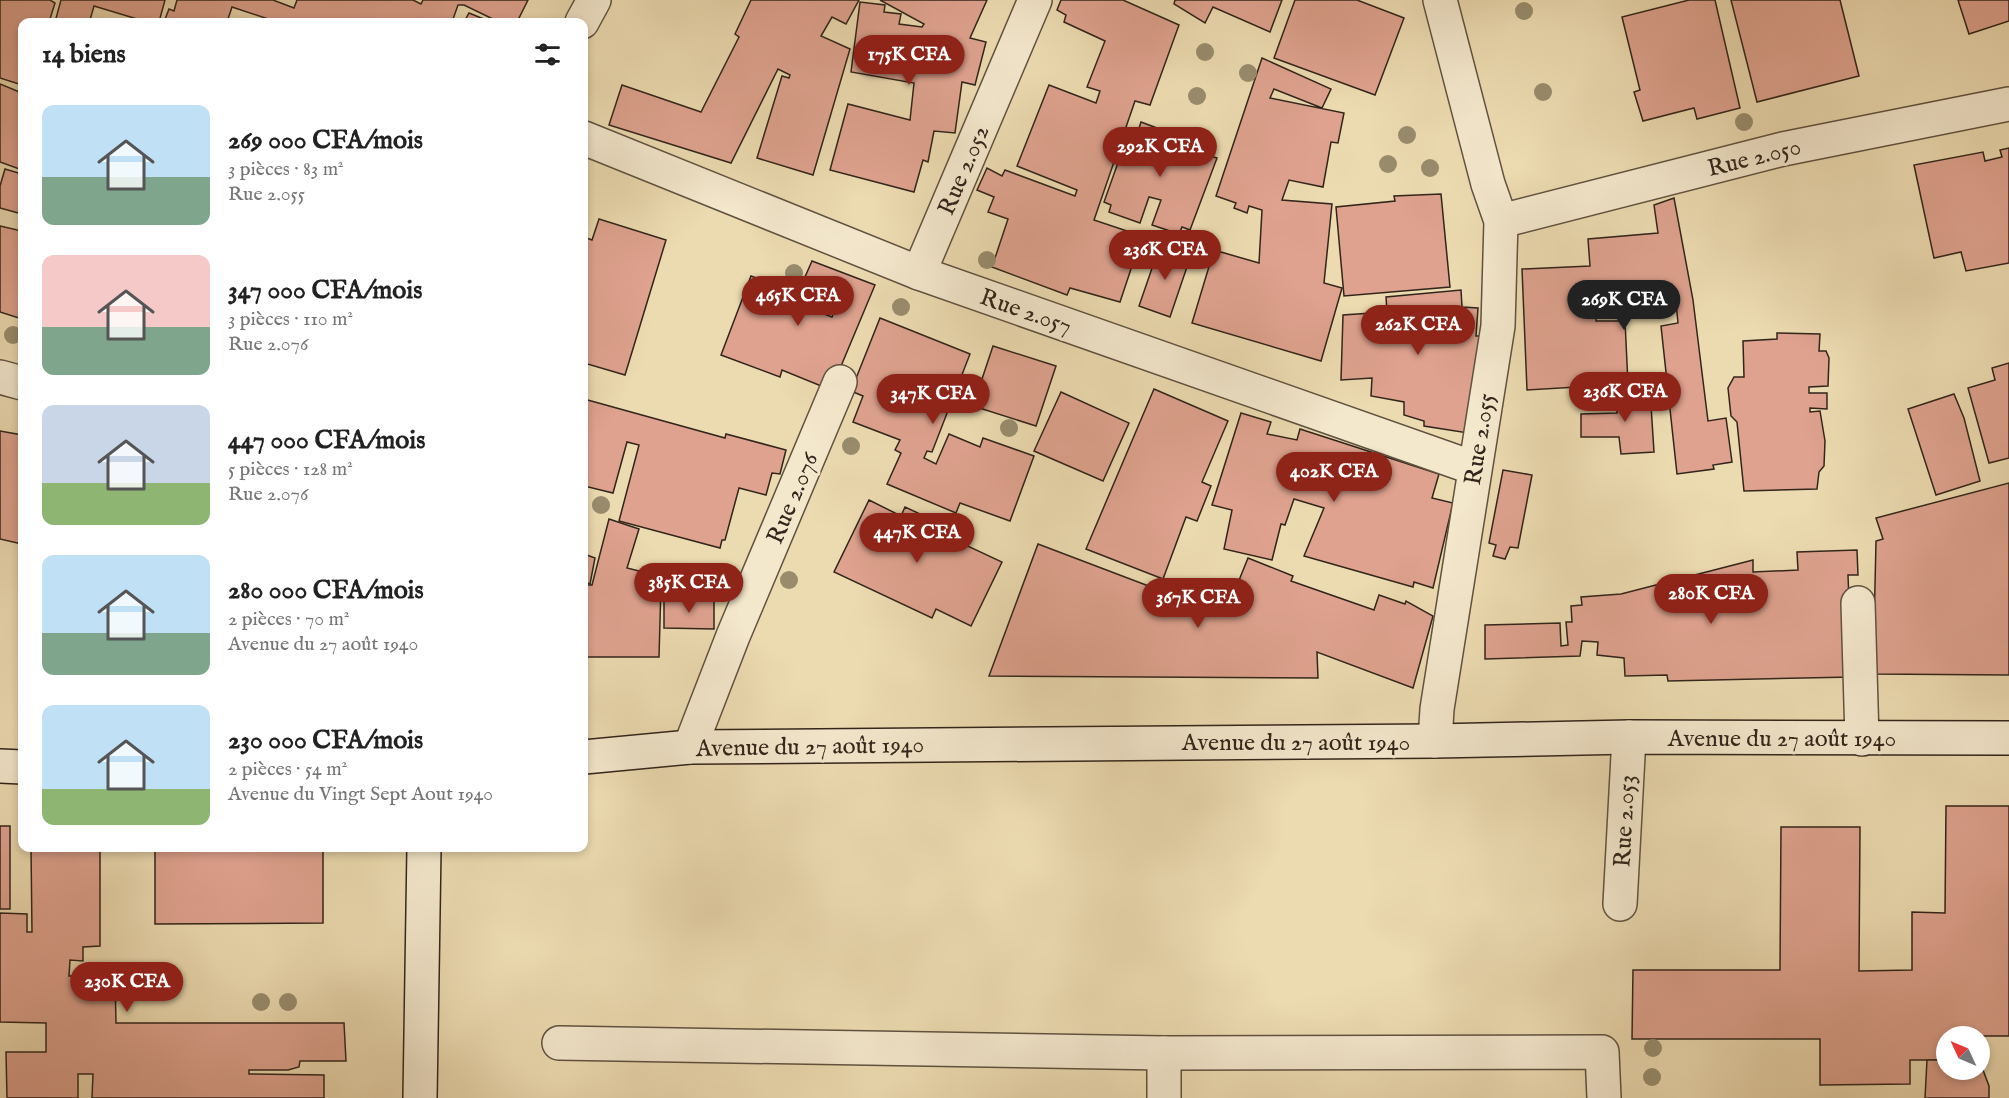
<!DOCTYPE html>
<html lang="fr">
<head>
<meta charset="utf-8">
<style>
	:root { --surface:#fff; --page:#f2f2f2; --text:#222; --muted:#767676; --accent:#8f2418 }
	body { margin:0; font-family:"IM FELL English",serif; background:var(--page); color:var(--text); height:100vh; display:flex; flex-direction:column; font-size:22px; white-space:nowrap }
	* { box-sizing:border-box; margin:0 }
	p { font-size:20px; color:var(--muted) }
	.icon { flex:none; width:33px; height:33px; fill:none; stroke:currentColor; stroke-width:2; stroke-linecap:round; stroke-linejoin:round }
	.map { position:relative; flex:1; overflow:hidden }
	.sheet { position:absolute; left:18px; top:18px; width:570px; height:834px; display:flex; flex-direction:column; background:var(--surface); border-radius:12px; box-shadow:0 3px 9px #0003 }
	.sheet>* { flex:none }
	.needle { width:39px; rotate:314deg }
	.controls { position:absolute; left:1936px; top:1026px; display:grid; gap:12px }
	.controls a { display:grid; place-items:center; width:54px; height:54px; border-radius:50%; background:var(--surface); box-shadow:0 3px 9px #0003; font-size:30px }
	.price { position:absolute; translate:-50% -51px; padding:0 14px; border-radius:21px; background:var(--accent); color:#fff; font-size:20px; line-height:39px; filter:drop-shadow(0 2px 3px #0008) }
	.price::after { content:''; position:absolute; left:50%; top:36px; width:18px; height:14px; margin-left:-9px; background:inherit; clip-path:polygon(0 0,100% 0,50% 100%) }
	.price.selected { background:#222; color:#fff }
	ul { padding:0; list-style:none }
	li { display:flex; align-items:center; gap:18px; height:150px; padding:0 24px }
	li span { display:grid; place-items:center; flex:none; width:168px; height:120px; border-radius:12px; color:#555 }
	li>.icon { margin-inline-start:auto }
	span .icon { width:72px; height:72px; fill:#fffc; stroke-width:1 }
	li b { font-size:26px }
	h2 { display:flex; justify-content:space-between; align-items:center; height:72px; padding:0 24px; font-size:26px }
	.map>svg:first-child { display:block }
</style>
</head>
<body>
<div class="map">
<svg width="2009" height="1098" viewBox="0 0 2009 1098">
	<rect width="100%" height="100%" fill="#ecdab0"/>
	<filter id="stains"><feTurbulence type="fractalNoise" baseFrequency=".00333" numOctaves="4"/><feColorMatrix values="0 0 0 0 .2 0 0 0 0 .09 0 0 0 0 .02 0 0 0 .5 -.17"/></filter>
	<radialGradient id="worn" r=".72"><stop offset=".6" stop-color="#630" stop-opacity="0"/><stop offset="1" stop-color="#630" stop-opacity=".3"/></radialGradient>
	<!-- building -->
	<g fill="#dea28e" stroke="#32251b" stroke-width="1.5">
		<polygon points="0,0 50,0 55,3 49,22 22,22 22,85 0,78"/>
		<polygon points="61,0 165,0 159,22 147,22 94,6 90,20 100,22 55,22"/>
		<polygon points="177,0 273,0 294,8 297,0 413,0 421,4 423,0 528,0 517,22 499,22 464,5 458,5 452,22 327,22 321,19 318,22 277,22 232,7 227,22 164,22 169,9 174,11"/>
		<polygon points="751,0 859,0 846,24 832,17 821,36 850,49 813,175 757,158 782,76 789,78 790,75 778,69 731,163 609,125 622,85 701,112 739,37 735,34"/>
		<polygon points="880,0 987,0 970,38 986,42 975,85 962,82 955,133 934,131 928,162 923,160 914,192 830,170 848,104 910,120 914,83 851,72 860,2 885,5 884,12 901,14 899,24 922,27 924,24"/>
		<polygon points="1061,0 1123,0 1179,25 1150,105 1135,101 1094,220 1142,236 1120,302 1070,288 1067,295 992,267 1008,219 988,212 994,197 977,190 987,168 1002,176 1005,170 1075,196 1077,190 1017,166 1049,85 1096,103 1100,91 1087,87 1105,41 1064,22 1066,15 1057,10"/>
		<polygon points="1175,0 1282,0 1270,32 1213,7 1205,23 1174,4"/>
		<polygon points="1295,0 1357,0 1404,18 1375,95 1274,58"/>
		<polygon points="1689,0 1715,0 1740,108 1697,119 1694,108 1643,121 1634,92 1640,90 1622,17"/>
		<polygon points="1731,0 1840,0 1859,76 1757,102"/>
		<polygon points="1958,0 2009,0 2009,21 1969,34"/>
		<polygon points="469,13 491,22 464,22"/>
		<polygon points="1262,58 1331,89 1322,108 1274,89 1270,98 1344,113 1338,143 1331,142 1323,187 1289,180 1282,200 1332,204 1324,283 1342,288 1321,361 1192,323 1214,250 1259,263 1262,210 1249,206 1247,213 1234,208 1236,203 1216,196"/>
		<polygon points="0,84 22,93 22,170 0,162"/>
		<polygon points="1141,122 1210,148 1207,155 1217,158 1190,230 1182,227 1179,234 1152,225 1161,200 1149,197 1140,223 1109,212 1111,205 1104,202 1130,129 1138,131"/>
		<polygon points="2009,148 2009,263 1966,271 1961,252 1934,258 1914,165 1983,152 1985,161 2002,157 2000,150"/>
		<polygon points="5,169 22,174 22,214 0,208 0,186"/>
		<polygon points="1441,194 1450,287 1344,296 1336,207 1395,201 1394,196"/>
		<polygon points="1674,198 1693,300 1708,421 1726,418 1732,462 1713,465 1714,469 1677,474 1661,326 1678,323 1676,303 1667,304 1664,291 1622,293 1622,299 1596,300 1596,321 1625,321 1628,384 1527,390 1522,269 1590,266 1588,239 1658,233 1654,205"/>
		<polygon points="599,219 666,240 625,375 584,363 584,237 592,240"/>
		<polygon points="0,226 22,231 22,319 0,312"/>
		<polygon points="1160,245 1191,255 1170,317 1139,306"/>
		<polygon points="812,261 875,285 831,390 782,370 780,377 721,355 751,276 797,293 793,302 832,317 838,301 801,286"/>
		<polygon points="1461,290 1462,307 1478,308 1476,336 1482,336 1468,433 1424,426 1424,421 1404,415 1404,402 1371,396 1372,378 1341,380 1343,315 1387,312 1386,297"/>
		<polygon points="880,318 970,354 932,452 927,451 924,458 936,464 949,434 980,447 983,438 1034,456 1010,521 960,503 956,513 887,484 901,453 895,450 900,440 853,422 863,396 851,391"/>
		<polygon points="1777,333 1820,334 1819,351 1826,351 1829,358 1828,386 1809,387 1809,393 1827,393 1827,409 1810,408 1810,412 1820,411 1825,441 1824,466 1819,472 1817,489 1744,491 1737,422 1731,416 1728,388 1734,377 1744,377 1743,341 1777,339"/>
		<polygon points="993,346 1056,366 1036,426 973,406"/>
		<polygon points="2009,363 2009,458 1989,463 1968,388 1995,380 1992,368"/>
		<polygon points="1154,389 1228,421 1202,482 1211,486 1197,521 1186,517 1163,579 1086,549"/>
		<polygon points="1650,390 1654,452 1621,454 1619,437 1581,437 1581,414 1617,413 1616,392"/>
		<polygon points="1061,392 1129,423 1103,481 1034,451"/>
		<polygon points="1954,394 1964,418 1980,481 1936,495 1908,409"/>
		<polygon points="584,399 725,438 726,434 786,450 780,474 772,473 766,495 739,488 725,540 722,540 720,548 619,521 639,445 627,442 613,493 584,486"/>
		<polygon points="1241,413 1271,422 1267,434 1297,440 1300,429 1439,474 1432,498 1453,503 1433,588 1414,582 1413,587 1304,556 1324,508 1294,499 1285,525 1281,524 1272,560 1224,549 1232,510 1212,505"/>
		<polygon points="0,431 22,435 22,544 0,539"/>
		<polygon points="1503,470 1532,475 1518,548 1510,547 1505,559 1493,556 1496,545 1489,543"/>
		<polygon points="2009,483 2009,675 1873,674 1876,541 1883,539 1876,518"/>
		<polygon points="869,500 901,516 905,507 933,520 929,528 1002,562 971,626 936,609 932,618 834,572"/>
		<polygon points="609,519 639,529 627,568 651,574 648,585 661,585 659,657 584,657 584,585 592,585"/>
		<polygon points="1038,544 1225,615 1248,558 1293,576 1291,581 1374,610 1379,595 1405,604 1406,601 1433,616 1413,688 1317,652 1318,678 989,676"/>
		<polygon points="1857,550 1858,575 1848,575 1852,677 1668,681 1667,675 1625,676 1624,658 1597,655 1598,642 1582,641 1580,656 1485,659 1485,625 1560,623 1561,646 1568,645 1566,622 1572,622 1571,606 1582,605 1581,597 1621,594 1753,560 1753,572 1798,570 1797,552"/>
		<polygon points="584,554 595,558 590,584 584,582"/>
		<polygon points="664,599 714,601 714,629 664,628"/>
		<polygon points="1946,806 2009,806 2009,1036 1947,1036 1947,1060 1910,1060 1910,1084 1820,1085 1820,1039 1632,1039 1633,970 1780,970 1781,827 1860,827 1859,971 1912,970 1912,912 1945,913"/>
		<rect x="0" y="826" width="10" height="83"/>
		<polygon points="31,848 100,848 100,946 83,947 83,961 70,960 69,976 115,976 116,1023 344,1023 346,1061 300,1061 299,1067 288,1070 249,1070 249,1074 324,1075 324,1098 92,1098 93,1074 78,1074 78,1098 7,1098 6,1052 46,1052 46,1023 0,1022 0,913 27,914 27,932 32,932"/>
		<polygon points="155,848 323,848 323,923 155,924"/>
		<polygon points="1927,1060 1947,1060 1947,1070 1980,1070 1980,1062 1989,1086 1989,1098 1925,1098"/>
	</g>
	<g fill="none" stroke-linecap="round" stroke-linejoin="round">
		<!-- street casing -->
		<g stroke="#605240" stroke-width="36">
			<g id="street">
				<polyline points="582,22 594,0"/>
				<polyline points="584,138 919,273 1474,468"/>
				<polyline points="1501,221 1783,149 2009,104"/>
				<polyline points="919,273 1035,0"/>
				<polyline points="0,377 22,383"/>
				<polyline points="1858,603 1862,739"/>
				<polyline points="1435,741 1437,709 1498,326 1501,221 1488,184 1440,0"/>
				<polyline points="690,747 733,636 840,382"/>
				<polyline points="1620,904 1629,737"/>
				<polyline points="559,1043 1164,1053 1602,1052 1604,1098"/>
				<polyline points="1164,1098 1164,1053"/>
			</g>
		</g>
		<!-- secondary casing -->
		<g stroke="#32251b" stroke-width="36">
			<g id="secondary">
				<polyline points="584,757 690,747 1435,741 1629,737 2009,738"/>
				<polyline points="0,766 22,767"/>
				<polyline points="420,1098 424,848"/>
			</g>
		</g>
		<!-- street -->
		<use href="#street" stroke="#f3e7cc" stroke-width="33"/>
		<!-- secondary -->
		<use href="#secondary" stroke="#f3e7cc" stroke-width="33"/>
	</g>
	<!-- trees -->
	<g fill="#988c6d">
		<circle cx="1524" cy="11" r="9"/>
		<circle cx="1205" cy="52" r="9"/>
		<circle cx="1248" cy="73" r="9"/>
		<circle cx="1543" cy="92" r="9"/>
		<circle cx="1197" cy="96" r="9"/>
		<circle cx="1744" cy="122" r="9"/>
		<circle cx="1407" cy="135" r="9"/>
		<circle cx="1388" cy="164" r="9"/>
		<circle cx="1430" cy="168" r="9"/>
		<circle cx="987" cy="260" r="9"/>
		<circle cx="794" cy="273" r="9"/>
		<circle cx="901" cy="307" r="9"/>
		<circle cx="13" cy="335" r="9"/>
		<circle cx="1009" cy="428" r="9"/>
		<circle cx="851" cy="446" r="9"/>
		<circle cx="601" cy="505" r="9"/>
		<circle cx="789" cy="580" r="9"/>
		<circle cx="261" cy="1002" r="9"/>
		<circle cx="288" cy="1002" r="9"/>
		<circle cx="1653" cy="1048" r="9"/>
		<circle cx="1652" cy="1077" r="9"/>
	</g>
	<g text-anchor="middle" stroke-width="6" stroke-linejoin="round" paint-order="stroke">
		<!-- street labels -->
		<g font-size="24" fill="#32251b" stroke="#f3e7cc">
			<text transform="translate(1754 157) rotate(-14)" y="8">Rue 2.050</text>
			<text transform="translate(963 170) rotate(-67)" y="8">Rue 2.052</text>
			<text transform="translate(1026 311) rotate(19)" y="8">Rue 2.057</text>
			<text transform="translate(1479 439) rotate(-81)" y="8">Rue 2.055</text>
			<text transform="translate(792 498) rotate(-67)" y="8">Rue 2.076</text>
			<text x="1782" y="746">Avenue du 27 août 1940</text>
			<text x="1296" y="750">Avenue du 27 août 1940</text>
			<text transform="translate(810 746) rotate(-1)" y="8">Avenue du 27 août 1940</text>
			<text transform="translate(1624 821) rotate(-87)" y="8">Rue 2.053</text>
		</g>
	</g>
	<rect width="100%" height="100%" filter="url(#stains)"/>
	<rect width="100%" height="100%" fill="url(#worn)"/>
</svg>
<div class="controls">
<a><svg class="needle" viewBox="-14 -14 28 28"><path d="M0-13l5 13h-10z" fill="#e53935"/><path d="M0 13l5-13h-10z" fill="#767676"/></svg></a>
</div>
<b class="price" style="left:909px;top:86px">175K CFA</b>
<b class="price" style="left:1160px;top:178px">292K CFA</b>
<b class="price" style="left:1165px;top:281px">236K CFA</b>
<b class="price" style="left:798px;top:327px">465K CFA</b>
<b class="price selected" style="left:1624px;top:331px">269K CFA</b>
<b class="price" style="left:1418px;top:356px">262K CFA</b>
<b class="price" style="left:1625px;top:423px">236K CFA</b>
<b class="price" style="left:933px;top:425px">347K CFA</b>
<b class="price" style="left:1334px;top:503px">402K CFA</b>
<b class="price" style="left:917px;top:564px">447K CFA</b>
<b class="price" style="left:689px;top:614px">385K CFA</b>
<b class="price" style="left:1711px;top:625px">280K CFA</b>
<b class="price" style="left:1198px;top:629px">367K CFA</b>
<b class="price" style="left:127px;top:1013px">230K CFA</b>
<section class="sheet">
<h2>14 biens<svg class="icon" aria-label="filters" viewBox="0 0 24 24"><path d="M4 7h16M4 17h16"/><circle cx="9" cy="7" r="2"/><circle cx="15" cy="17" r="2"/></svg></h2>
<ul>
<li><span style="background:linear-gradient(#bfe0f5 60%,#7fa58c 0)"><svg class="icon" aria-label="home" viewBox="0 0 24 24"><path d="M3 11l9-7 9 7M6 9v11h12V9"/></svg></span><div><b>269 000 CFA/mois</b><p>3 pièces · 83 m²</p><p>Rue 2.055</p></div></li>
<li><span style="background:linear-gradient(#f6c9c9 60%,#7fa58c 0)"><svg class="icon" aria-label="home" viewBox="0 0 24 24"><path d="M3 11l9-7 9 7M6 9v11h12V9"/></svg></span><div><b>347 000 CFA/mois</b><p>3 pièces · 110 m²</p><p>Rue 2.076</p></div></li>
<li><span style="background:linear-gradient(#c9d6e8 65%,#8fb573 0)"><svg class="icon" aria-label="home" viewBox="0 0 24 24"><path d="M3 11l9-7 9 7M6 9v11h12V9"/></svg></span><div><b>447 000 CFA/mois</b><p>5 pièces · 128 m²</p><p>Rue 2.076</p></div></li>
<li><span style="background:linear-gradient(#bfe0f5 65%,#7fa58c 0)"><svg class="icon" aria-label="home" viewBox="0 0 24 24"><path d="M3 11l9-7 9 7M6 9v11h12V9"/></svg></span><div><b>280 000 CFA/mois</b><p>2 pièces · 70 m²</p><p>Avenue du 27 août 1940</p></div></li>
<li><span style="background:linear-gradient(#bfe0f5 70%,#8fb573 0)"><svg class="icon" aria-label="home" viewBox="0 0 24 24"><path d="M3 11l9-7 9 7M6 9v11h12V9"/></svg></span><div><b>230 000 CFA/mois</b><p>2 pièces · 54 m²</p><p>Avenue du Vingt Sept Aout 1940</p></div></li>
</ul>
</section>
</div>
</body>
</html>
